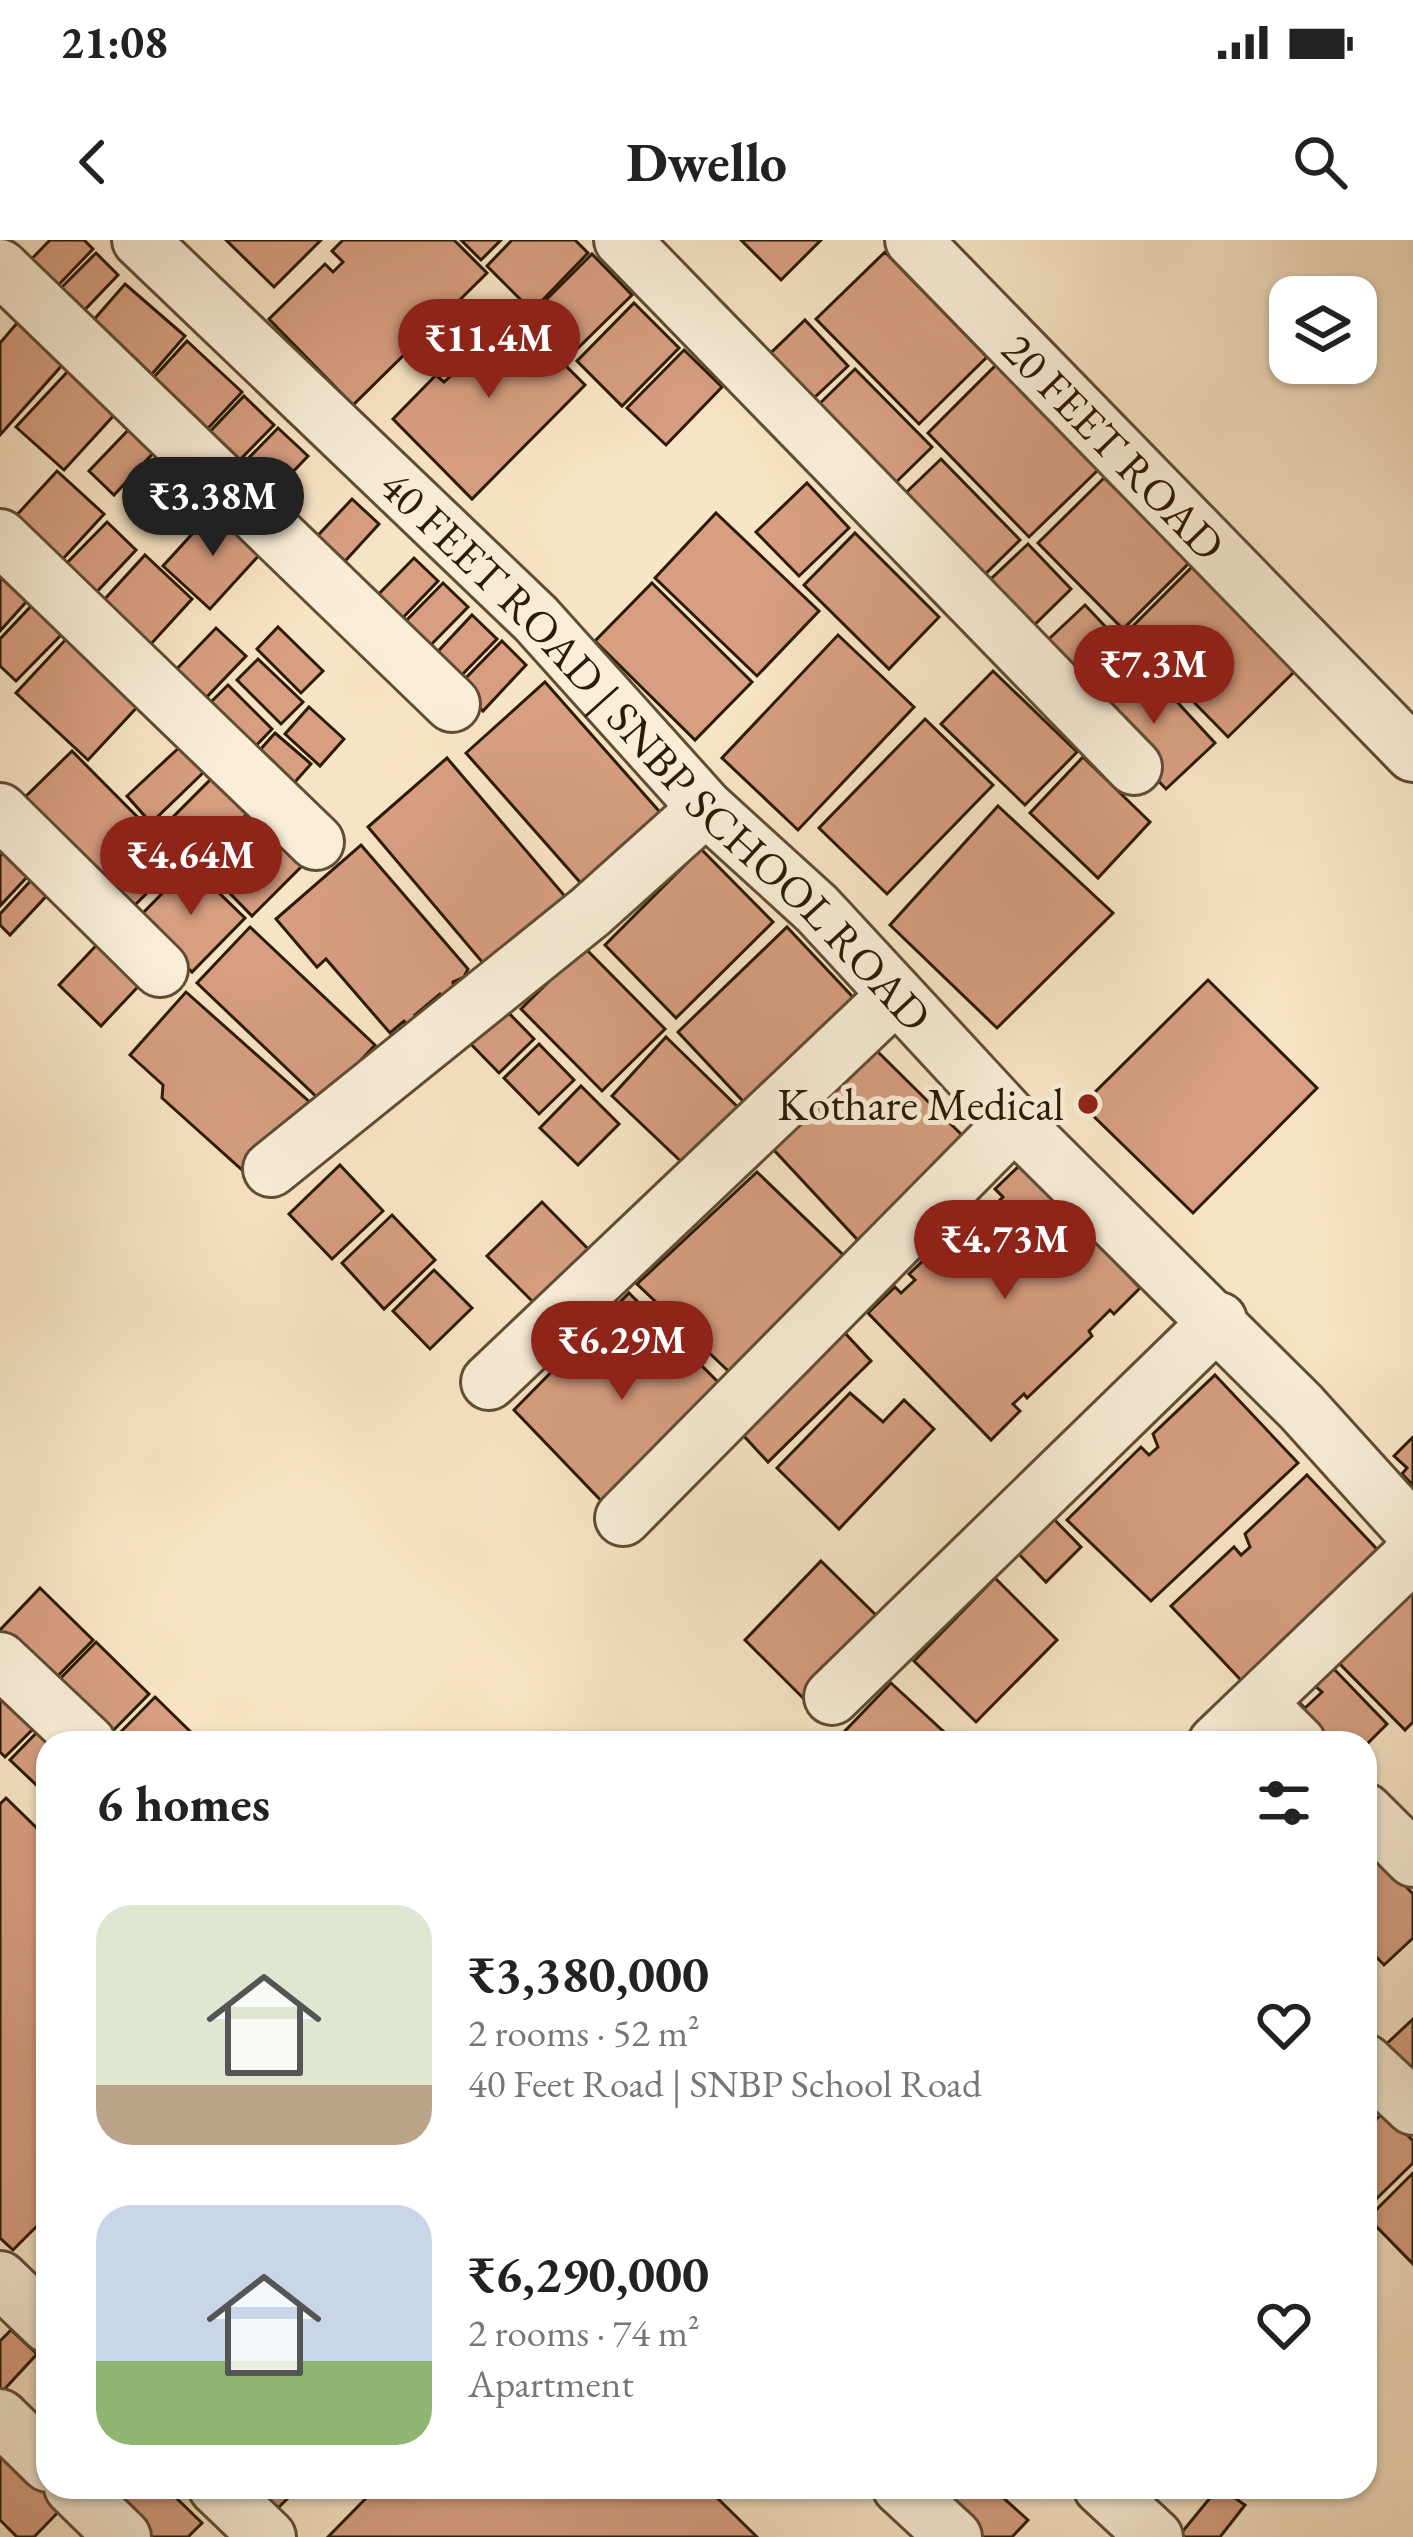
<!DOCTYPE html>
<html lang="en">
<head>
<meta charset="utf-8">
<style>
	:root { --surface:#fff; --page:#f2f2f2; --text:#222; --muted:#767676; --accent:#8f2418 }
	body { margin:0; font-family:"EB Garamond",serif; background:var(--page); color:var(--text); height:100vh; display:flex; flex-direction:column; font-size:45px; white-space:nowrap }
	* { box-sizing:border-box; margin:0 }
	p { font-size:39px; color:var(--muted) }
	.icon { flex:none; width:66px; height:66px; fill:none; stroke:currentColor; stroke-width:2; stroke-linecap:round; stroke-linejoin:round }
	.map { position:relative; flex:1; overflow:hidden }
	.drawer { position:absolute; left:36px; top:1491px; width:1341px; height:768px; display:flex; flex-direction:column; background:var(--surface); border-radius:36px; box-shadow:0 3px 9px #0004 }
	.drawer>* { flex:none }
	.buttons { position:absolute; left:1269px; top:36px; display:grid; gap:24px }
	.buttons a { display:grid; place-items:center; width:108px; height:108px; border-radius:24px; background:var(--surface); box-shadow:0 3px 9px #0004; font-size:60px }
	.price { position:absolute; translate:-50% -102px; padding:0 27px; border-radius:42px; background:var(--accent); color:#fff; font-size:39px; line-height:78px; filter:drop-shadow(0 3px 6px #0008) }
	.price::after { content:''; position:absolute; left:50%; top:72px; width:36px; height:27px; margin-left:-18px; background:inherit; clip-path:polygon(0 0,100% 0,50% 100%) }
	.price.on { background:#222; color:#fff }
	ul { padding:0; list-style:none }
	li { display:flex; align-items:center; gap:36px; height:300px; padding:0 60px }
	li span { display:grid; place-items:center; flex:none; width:336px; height:240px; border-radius:36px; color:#555 }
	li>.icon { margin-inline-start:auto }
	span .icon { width:144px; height:144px; fill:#fffc; stroke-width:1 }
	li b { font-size:51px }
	h2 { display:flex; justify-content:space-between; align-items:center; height:144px; padding:0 60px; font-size:51px }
	.status { display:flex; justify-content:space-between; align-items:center; height:84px; padding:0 60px; background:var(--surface); direction:ltr }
	.status svg { height:33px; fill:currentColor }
	header { display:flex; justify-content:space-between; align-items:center; height:156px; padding:0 60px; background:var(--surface); font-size:54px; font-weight:700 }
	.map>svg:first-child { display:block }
</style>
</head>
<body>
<div class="status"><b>21:08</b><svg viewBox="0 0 49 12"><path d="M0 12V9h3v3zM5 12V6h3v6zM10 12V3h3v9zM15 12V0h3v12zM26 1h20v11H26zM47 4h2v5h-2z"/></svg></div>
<header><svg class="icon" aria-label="back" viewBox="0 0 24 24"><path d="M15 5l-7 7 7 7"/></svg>Dwello<svg class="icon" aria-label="search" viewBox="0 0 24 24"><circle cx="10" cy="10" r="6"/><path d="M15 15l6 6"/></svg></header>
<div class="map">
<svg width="1413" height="2297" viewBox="0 0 1413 2297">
	<rect width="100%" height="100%" fill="#f8e5c5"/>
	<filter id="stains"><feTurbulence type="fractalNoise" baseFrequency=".00167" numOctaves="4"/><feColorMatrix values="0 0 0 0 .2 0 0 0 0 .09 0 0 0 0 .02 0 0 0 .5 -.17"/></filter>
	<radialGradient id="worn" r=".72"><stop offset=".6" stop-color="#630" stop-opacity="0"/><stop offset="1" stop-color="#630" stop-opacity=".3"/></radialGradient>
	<!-- building -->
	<g fill="#d79e81" stroke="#2c1a03" stroke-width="3">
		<polygon points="50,0 84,0 93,9 45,59 18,33"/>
		<polygon points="226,0 321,0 274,47"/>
		<polygon points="343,0 454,0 487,33 353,165 269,79 325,24 333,32 343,22 332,11"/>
		<polygon points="461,0 501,0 481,20"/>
		<polygon points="512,0 575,0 588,13 532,71 487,26"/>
		<polygon points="741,0 821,0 781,40"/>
		<polygon points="885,12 987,117 919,184 816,79"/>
		<polygon points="96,13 118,35 74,81 51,58"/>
		<polygon points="592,14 632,55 574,112 534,72"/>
		<polygon points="125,44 185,96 139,149 84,91"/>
		<polygon points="502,62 585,145 472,259 393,179 436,135 444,142 453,134 442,123"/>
		<polygon points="634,63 679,108 622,166 577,121"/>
		<polygon points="805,80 848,126 797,174 754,129"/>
		<polygon points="18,82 64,123 0,195 0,103"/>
		<polygon points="187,101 242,152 198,199 144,148"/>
		<polygon points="684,110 722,147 666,205 627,168"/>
		<polygon points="996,125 1098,230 1029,297 928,193"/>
		<polygon points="855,129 932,207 881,257 804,179"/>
		<polygon points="69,130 116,173 64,230 16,187"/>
		<polygon points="244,156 274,185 231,229 201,201"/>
		<polygon points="132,186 157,209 114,255 89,231"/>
		<polygon points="278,188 308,216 265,261 235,232"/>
		<polygon points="941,219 1020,300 970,349 891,267"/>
		<polygon points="176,224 200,248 157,293 132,269"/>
		<polygon points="57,231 104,274 51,332 4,289"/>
		<polygon points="1104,238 1191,321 1123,389 1038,303"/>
		<polygon points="807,243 849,288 799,336 756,292"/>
		<polygon points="352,259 379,284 337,330 309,305"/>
		<polygon points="215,269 262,312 210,369 163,326"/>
		<polygon points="716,273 819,371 757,436 655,338"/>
		<polygon points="107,282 136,310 90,359 60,330"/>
		<polygon points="855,293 939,377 889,429 804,345"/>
		<polygon points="1028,304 1071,349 1021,398 977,352"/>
		<polygon points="145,315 192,359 140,416 92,373"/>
		<polygon points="414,318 438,341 395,386 370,363"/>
		<polygon points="1194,325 1296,430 1228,497 1126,393"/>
		<polygon points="0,337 27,361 0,391"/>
		<polygon points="443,343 468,367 424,412 399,388"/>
		<polygon points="652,343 752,442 695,500 595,401"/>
		<polygon points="33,364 63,393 16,441 0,426 0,399"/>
		<polygon points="1085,365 1135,418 1085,466 1034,413"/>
		<polygon points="472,375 497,399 453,444 429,421"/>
		<polygon points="278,387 323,431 301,453 257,409"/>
		<polygon points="216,388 246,416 199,465 170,436"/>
		<polygon points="838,395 914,467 798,590 722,518"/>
		<polygon points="68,397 140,464 88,520 16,453"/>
		<polygon points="502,401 526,425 483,471 458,446"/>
		<polygon points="258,419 303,462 281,484 237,440"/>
		<polygon points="1143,425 1215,503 1166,549 1093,472"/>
		<polygon points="993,431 1077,512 1025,565 941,484"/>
		<polygon points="545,442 666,579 587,650 466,513"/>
		<polygon points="228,445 272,489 251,511 206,467"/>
		<polygon points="309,467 344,499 320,526 285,494"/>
		<polygon points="925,479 993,545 887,654 819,588"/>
		<polygon points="275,493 311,524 286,552 251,520"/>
		<polygon points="184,503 208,528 151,583 127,556"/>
		<polygon points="72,511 180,620 129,671 20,562"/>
		<polygon points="1083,517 1150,582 1098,638 1030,573"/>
		<polygon points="447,518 569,661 488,729 368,587"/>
		<polygon points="218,532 253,568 199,622 164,586"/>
		<polygon points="998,566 1113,673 997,788 890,685"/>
		<polygon points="270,587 306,622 252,676 217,640"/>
		<polygon points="15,600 40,623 0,666 0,616"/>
		<polygon points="361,605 468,729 464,737 453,742 454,751 445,759 440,754 415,775 420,781 411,788 404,781 390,793 326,719 317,727 276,679"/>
		<polygon points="701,609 773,682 676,778 605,705"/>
		<polygon points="190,625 245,678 192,732 138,678"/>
		<polygon points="36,635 52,650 10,695 0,685 0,674"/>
		<polygon points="250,687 375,805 322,862 197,743"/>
		<polygon points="787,687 865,770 756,875 678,792"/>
		<polygon points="105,696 148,736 101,786 59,745"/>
		<polygon points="584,707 665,789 602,851 521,769"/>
		<polygon points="1208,740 1317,848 1193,973 1082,865"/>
		<polygon points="186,752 313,865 250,937 162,858 163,845 130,815"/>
		<polygon points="499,763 534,799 499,833 464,797"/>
		<polygon points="666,797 750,879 691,931 612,856"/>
		<polygon points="539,804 574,840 539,874 504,838"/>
		<polygon points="876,810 974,907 868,1011 773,909"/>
		<polygon points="581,846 619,884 578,925 540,888"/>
		<polygon points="1021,924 1140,1048 1114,1074 1110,1070 1089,1091 1092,1096 1027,1158 1024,1154 1013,1164 1020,1171 991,1200 868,1073 895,1047 901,1053 915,1040 909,1034 971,975 977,982 1003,957 995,949"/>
		<polygon points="340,925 383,971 332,1019 289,974"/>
		<polygon points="757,932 860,1031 745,1147 637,1044"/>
		<polygon points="542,962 597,1018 543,1072 487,1016"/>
		<polygon points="392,975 435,1020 384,1069 342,1023"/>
		<polygon points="434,1030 472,1068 430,1109 393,1071"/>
		<polygon points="629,1053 732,1156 613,1273 514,1170"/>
		<polygon points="830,1077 871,1121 768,1222 729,1180"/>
		<polygon points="1215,1135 1298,1223 1151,1361 1067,1280 1141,1207 1149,1215 1158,1207 1153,1194"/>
		<polygon points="850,1153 883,1182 904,1160 934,1189 839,1289 777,1228"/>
		<polygon points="1413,1197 1413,1245 1402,1234 1407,1228 1394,1216"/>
		<polygon points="1307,1235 1390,1323 1253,1453 1171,1366 1234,1307 1241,1315 1250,1307 1245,1294"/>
		<polygon points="1046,1271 1081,1307 1046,1342 1011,1306"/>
		<polygon points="821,1321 885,1384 807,1462 745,1400"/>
		<polygon points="995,1338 1057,1400 976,1482 914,1421"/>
		<polygon points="1413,1341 1413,1482 1405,1490 1333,1417"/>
		<polygon points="40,1348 93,1400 48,1446 0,1400 0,1390"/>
		<polygon points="96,1402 149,1454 104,1500 51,1448"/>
		<polygon points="1333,1428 1387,1484 1365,1506 1315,1503 1289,1476 1301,1464 1305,1468 1322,1452 1315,1446"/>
		<polygon points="891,1443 956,1503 856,1503 844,1492"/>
		<polygon points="0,1447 38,1484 5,1517 0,1512"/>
		<polygon points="155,1457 202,1503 110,1503"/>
		<polygon points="42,1487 59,1503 48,1503 48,1556 10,1520"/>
		<polygon points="6,1558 48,1599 48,1975 13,2010 0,1998 0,1564"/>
		<polygon points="1365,1603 1413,1654 1413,1698 1384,1725 1365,1705"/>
		<polygon points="1413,1779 1413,1840 1380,1810"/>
		<polygon points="1385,1871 1413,1901 1413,1923 1365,1970 1365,1890"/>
		<polygon points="1413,1933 1413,2024 1368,1978"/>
		<polygon points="11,2090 37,2114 0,2154 0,2101"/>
		<polygon points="0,2205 64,2266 34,2297 17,2297 0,2280"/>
		<polygon points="113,2247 165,2247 202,2283 188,2297 143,2297 103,2258"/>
		<polygon points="253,2247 299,2247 276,2270"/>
		<polygon points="377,2247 706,2247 757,2297 328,2297"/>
		<polygon points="950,2247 991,2247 1028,2280 1012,2297 979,2297 939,2259"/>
		<polygon points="1219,2247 1245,2265 1220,2297 1178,2297"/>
	</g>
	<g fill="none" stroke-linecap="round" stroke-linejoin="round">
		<!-- minor casing -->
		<g stroke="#5f4d34" stroke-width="60">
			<g id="minor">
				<path id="s1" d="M140,0L536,379L706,568L817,669L1014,882L1301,1167L1413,1291"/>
				<polyline points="622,0 1134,527"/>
				<path id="s2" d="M913,0L1413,514"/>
				<polyline points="0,27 452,464"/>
				<polyline points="0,297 316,602"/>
				<polyline points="0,571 160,729"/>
				<polyline points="271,929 590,672 706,568"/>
				<polyline points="489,1142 896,755"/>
				<polyline points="623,1278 1014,882"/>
				<polyline points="0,1420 88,1503"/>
				<polyline points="832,1457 1219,1080"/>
				<polyline points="1259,1464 1298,1503"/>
				<polyline points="1216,1503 1413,1314"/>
				<polyline points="1365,1571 1413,1619"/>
				<polyline points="1365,1822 1413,1867"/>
				<polyline points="0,2039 48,2085"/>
				<polyline points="0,2177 48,2224"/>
				<polyline points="72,2247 123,2297"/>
				<polyline points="216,2247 268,2297"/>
				<polyline points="900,2247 954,2297"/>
				<polyline points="1101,2247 1155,2297"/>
			</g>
		</g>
		<!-- minor -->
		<use href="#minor" stroke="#faeed9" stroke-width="54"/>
	</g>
	<!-- markers -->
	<circle fill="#8f2418" stroke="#faeed9" stroke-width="4.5" cx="1088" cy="864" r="12"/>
	<g text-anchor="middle" stroke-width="10" stroke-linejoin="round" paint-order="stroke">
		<!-- street labels -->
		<g font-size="45" fill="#2c1a03" stroke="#faeed9">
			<text dy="16" stroke="none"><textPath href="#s2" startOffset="288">20 FEET ROAD</textPath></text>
			<text dy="16" stroke="none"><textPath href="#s1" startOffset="726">40 FEET ROAD | SNBP SCHOOL ROAD</textPath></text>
		</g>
		<!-- poi labels -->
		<g font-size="45" fill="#2c1a03" stroke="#faeed9" text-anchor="end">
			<text x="1064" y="880">Kothare Medical</text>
		</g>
	</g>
	<rect width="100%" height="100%" filter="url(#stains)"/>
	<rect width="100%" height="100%" fill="url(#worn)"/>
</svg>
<div class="buttons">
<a><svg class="icon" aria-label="layers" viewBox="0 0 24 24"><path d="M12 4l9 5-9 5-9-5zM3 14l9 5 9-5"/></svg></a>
</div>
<b class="price" style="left:489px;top:161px">₹11.4M</b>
<b class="price on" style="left:213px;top:319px">₹3.38M</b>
<b class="price" style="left:1154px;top:487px">₹7.3M</b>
<b class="price" style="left:191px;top:678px">₹4.64M</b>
<b class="price" style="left:1005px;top:1062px">₹4.73M</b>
<b class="price" style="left:622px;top:1163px">₹6.29M</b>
<section class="drawer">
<h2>6 homes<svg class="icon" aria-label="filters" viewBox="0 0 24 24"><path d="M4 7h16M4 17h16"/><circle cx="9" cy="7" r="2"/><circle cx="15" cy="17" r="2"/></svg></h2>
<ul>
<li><span style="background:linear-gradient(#dfe7d0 75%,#b9a48a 0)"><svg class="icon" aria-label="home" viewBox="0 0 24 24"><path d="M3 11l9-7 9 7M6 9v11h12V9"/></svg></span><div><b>₹3,380,000</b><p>2 rooms · 52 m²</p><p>40 Feet Road | SNBP School Road</p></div><svg class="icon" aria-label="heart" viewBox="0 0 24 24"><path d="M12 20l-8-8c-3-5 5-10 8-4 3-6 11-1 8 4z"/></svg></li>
<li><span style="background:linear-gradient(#c9d6e8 65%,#8fb573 0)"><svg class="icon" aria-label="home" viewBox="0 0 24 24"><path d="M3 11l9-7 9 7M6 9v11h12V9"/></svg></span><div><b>₹6,290,000</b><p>2 rooms · 74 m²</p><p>Apartment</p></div><svg class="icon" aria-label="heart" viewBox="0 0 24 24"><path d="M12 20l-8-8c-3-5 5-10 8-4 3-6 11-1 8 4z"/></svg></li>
</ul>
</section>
</div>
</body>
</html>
